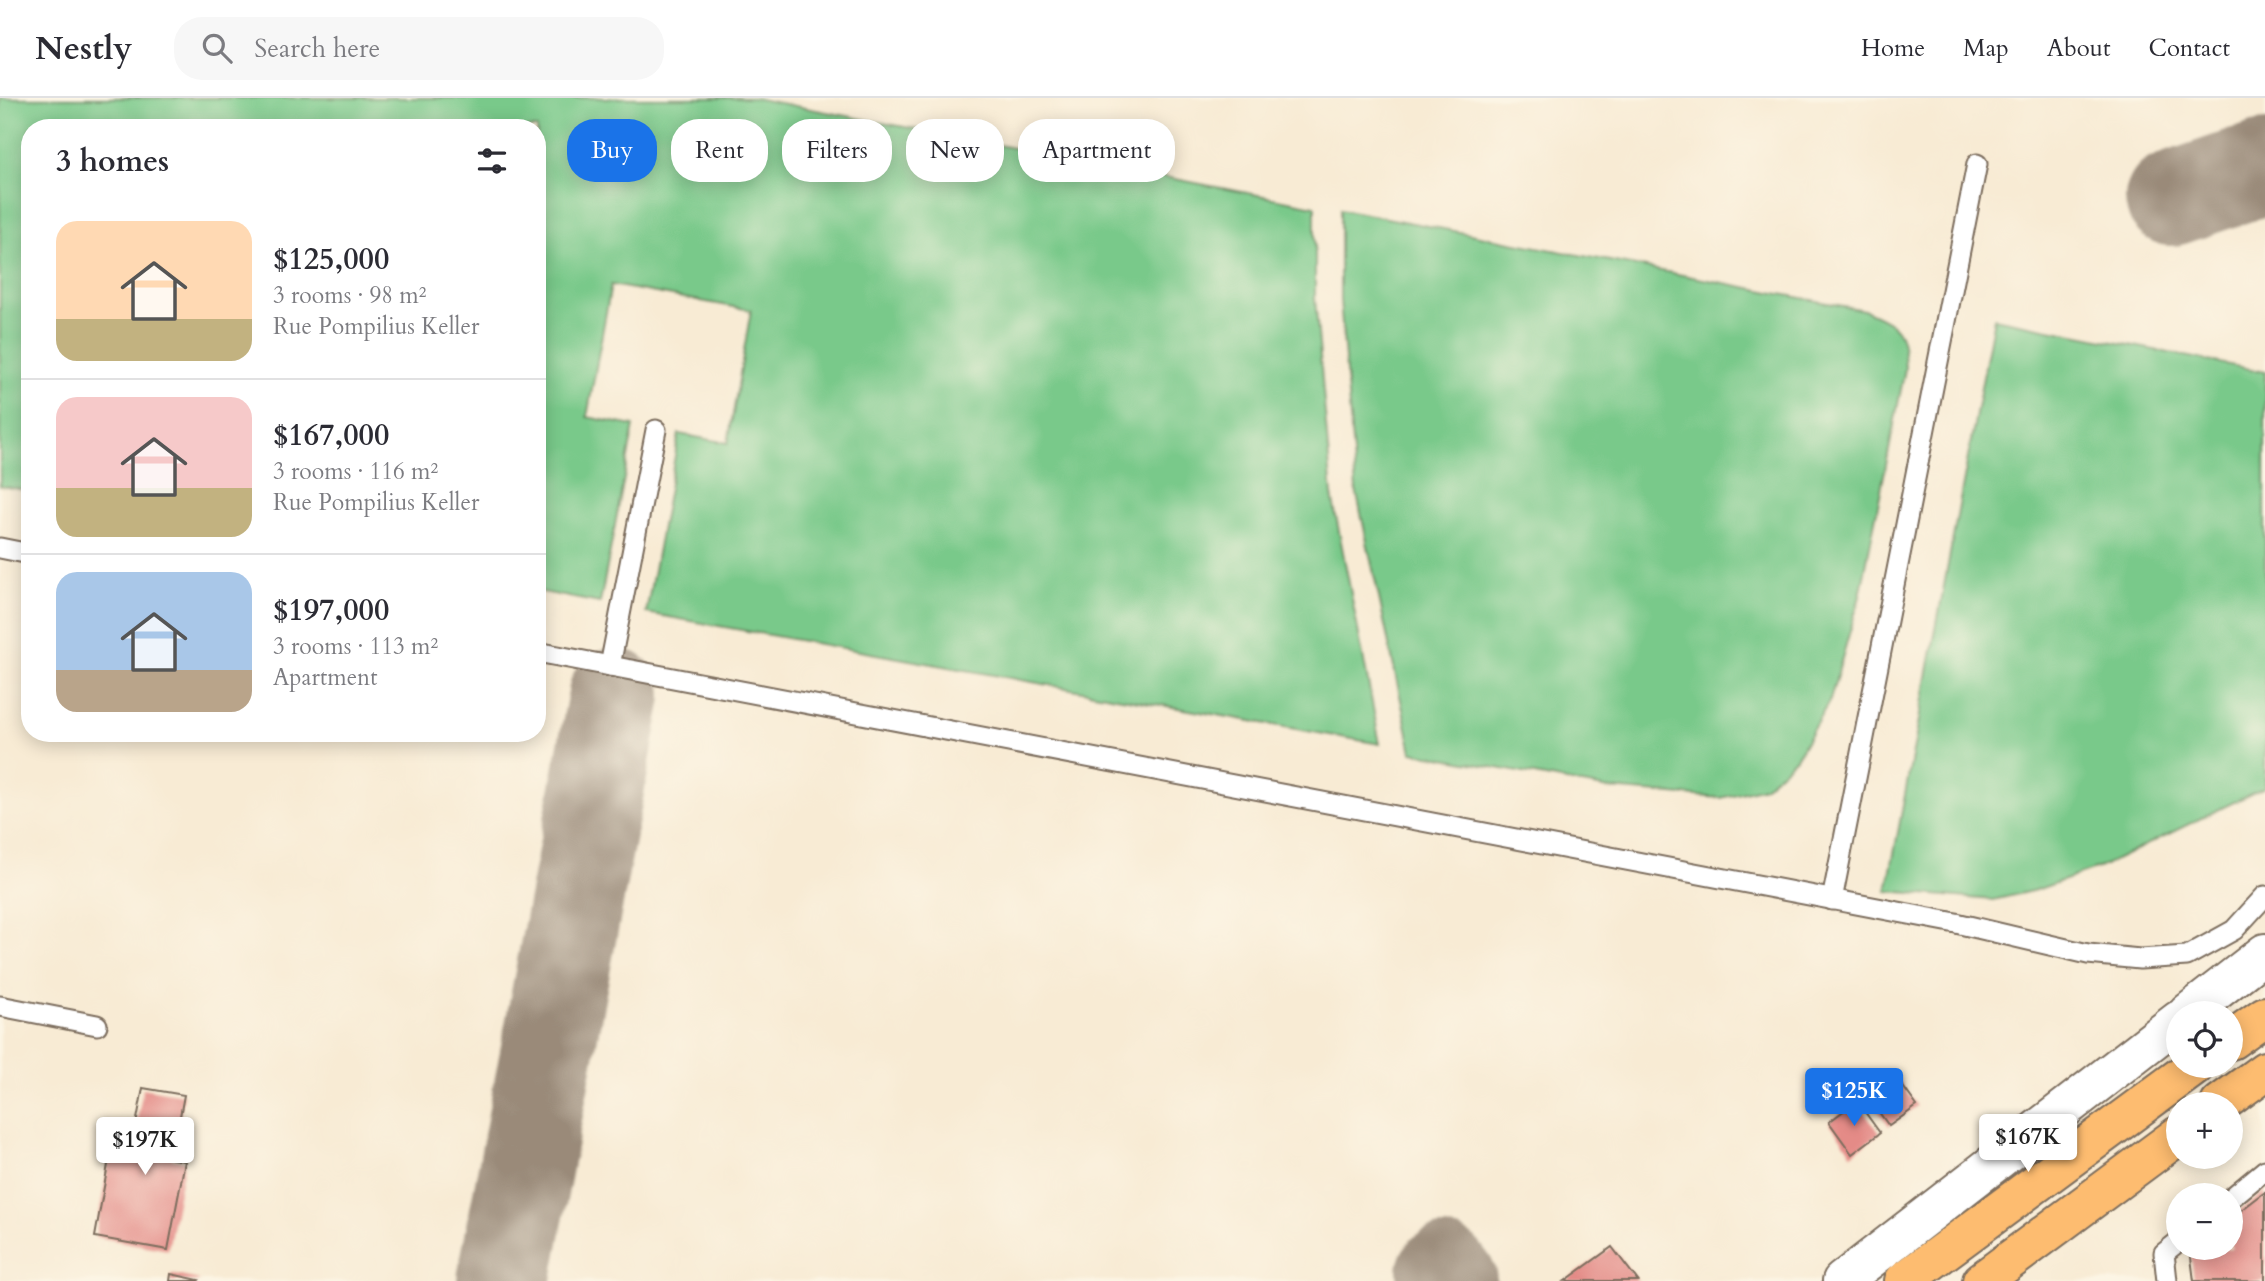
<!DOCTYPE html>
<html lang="en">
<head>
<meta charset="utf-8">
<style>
	:root { --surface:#fff; --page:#f7f7f7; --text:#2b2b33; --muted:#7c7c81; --line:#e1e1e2; --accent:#1a73e8 }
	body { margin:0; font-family:Cardo,serif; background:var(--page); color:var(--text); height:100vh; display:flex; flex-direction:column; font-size:26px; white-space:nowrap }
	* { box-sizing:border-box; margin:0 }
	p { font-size:23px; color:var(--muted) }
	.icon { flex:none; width:38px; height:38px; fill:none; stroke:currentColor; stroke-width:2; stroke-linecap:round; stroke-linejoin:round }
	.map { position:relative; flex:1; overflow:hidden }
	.panel { position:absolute; left:21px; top:21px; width:525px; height:623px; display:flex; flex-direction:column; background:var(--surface); border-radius:28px; box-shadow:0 4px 18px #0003 }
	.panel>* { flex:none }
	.banner { position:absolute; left:567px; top:21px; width:665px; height:63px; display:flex; gap:14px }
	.controls { position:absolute; left:2166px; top:903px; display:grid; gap:14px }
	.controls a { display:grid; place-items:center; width:77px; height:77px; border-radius:50%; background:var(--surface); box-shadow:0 4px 18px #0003; font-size:35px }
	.price { position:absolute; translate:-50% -60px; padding:0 16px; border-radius:7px; background:#fff; color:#222; font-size:23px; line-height:46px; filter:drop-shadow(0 2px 4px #0008) }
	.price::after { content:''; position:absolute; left:50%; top:42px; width:21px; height:16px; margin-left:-10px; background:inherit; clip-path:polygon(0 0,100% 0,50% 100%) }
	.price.selected { background:var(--accent); color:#fff }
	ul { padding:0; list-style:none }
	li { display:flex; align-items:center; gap:21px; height:175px; padding:0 35px }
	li+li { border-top:2px solid var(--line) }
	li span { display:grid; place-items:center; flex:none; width:196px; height:140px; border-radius:21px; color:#555 }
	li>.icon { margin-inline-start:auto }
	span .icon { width:84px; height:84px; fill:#fffc; stroke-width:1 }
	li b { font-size:30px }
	h2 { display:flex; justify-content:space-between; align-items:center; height:84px; padding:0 35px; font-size:30px }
	.chip { padding:0 24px; border-radius:28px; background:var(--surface); box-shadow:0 4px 18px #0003; font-size:24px; line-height:63px }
	.chip.selected { background:var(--accent); color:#fff }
	header { display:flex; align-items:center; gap:42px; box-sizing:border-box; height:98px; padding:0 35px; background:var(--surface); border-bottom:2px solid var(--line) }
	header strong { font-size:33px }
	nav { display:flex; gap:38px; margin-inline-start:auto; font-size:24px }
	.search { width:490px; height:63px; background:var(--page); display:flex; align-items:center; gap:18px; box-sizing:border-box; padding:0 24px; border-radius:28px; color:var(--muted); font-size:26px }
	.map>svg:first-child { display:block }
</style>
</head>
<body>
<header>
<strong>Nestly</strong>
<div class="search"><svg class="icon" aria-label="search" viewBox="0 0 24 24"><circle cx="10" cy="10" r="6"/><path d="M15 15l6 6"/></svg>Search here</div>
<nav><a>Home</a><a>Map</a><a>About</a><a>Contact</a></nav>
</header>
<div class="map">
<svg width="2265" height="1183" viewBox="0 0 2265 1183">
	<rect width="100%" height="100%" fill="#fcf5e5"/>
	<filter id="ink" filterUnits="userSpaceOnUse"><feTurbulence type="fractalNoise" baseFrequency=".0143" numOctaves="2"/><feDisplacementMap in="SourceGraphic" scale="14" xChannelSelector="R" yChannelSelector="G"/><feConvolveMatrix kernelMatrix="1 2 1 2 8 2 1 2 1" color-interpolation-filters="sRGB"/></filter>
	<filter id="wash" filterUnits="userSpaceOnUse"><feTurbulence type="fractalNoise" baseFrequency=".00686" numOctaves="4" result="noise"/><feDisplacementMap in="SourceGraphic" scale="28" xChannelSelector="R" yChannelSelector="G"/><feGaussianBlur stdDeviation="1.57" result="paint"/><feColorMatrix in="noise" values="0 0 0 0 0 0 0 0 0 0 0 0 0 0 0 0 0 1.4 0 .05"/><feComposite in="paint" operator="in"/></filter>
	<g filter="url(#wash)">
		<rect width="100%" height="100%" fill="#f8ebd4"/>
		<!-- green -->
		<g fill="#79c98a" stroke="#5a7a54" stroke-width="2">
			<polygon points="0,0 754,0 1315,108 1315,200 1332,397 1380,646 646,515 679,336 728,345 751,212 611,187 587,319 634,328 600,505 537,493 537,30 30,30 30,393 0,388"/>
			<path d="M1340,111L1864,212C1901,228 1903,231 1905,271L1860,498L1830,602L1796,660L1764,689L1721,700L1609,691L1412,654L1356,392L1340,202Z"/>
			<polygon points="1994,220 2265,274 2265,689 2101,769 2036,792 1993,802 1887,793"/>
		</g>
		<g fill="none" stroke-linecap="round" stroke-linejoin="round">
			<!-- taxiway -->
			<g stroke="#9a8a79" stroke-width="94">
				<polyline points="2172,101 2265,69"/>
				<polyline points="1444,1175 1450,1183"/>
				<polyline points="504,1183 615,597"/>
			</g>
		</g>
		<g id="blocks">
			<!-- building -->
			<g fill="#e48b87">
				<polygon points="1894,976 1917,1008 1889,1028 1866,996"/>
				<polygon points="143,990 184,997 172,1061 185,1063 168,1152 95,1139 111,1050 131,1053"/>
				<polygon points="1857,1003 1880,1035 1852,1056 1829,1024"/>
				<polygon points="2265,1094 2265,1183 2194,1183 2190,1152 2193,1150 2231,1150 2231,1120"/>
				<polygon points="1612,1149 1638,1183 1565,1183"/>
				<polygon points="171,1176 199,1182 198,1183 170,1183"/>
			</g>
		</g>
	</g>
	<g filter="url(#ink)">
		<use href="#blocks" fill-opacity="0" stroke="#7d6e5e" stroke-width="2"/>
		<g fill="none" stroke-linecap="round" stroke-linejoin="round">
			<!-- lane casing -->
			<g stroke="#7d6e5e" stroke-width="23">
				<g id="lane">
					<polyline points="0,450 30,456"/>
					<polyline points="537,554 1956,825 2088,856 2140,861 2187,858 2234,832 2265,798"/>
					<polyline points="610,568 656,332"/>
					<polyline points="1832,802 1977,66"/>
					<polyline points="0,908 97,927"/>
					<polyline points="2231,1100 2265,1072"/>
					<polyline points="2167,1183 2164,1155 2179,1143"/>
				</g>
			</g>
			<!-- street casing -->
			<g stroke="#7d6e5e" stroke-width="42">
				<g id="street">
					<polyline points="2188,915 2265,855"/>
					<polyline points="1842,1183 2179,922"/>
				</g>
			</g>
			<!-- primary casing -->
			<g stroke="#7d6e5e" stroke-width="42">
				<g id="primary">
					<polyline points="2231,942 2265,918"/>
					<polyline points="2220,1006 2265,973"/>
					<polyline points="1904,1183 2195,968"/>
					<polyline points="1982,1183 2179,1037"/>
				</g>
			</g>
			<!-- lane -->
			<use href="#lane" stroke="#fff" stroke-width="19"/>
			<!-- street -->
			<use href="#street" stroke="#fff" stroke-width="38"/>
			<!-- primary -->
			<use href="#primary" stroke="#fdbc70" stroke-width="38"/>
		</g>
	</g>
</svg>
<div class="controls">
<a><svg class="icon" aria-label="locate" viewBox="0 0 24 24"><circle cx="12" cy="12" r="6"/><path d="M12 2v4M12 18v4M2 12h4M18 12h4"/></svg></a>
<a>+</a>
<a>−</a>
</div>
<b class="price selected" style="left:1854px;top:1030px">$125K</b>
<b class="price" style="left:2028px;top:1076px">$167K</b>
<b class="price" style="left:145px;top:1079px">$197K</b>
<div class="banner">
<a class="chip selected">Buy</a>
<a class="chip">Rent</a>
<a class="chip">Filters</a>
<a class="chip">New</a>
<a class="chip">Apartment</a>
</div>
<section class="panel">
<h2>3 homes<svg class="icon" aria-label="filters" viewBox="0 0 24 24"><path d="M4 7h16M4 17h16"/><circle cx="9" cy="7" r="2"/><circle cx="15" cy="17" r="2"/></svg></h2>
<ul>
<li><span style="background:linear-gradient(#ffd9b3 70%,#c2b280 0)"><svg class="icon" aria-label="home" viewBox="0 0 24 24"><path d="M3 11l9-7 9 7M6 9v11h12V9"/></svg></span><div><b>$125,000</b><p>3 rooms · 98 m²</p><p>Rue Pompilius Keller</p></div></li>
<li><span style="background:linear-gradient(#f6c9c9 65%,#c2b280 0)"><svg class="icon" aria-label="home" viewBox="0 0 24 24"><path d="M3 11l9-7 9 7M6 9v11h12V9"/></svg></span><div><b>$167,000</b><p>3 rooms · 116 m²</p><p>Rue Pompilius Keller</p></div></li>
<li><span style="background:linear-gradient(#a9c7e8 70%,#b9a48a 0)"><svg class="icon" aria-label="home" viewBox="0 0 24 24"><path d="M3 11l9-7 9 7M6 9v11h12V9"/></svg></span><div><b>$197,000</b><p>3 rooms · 113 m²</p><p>Apartment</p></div></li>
</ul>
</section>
</div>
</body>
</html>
